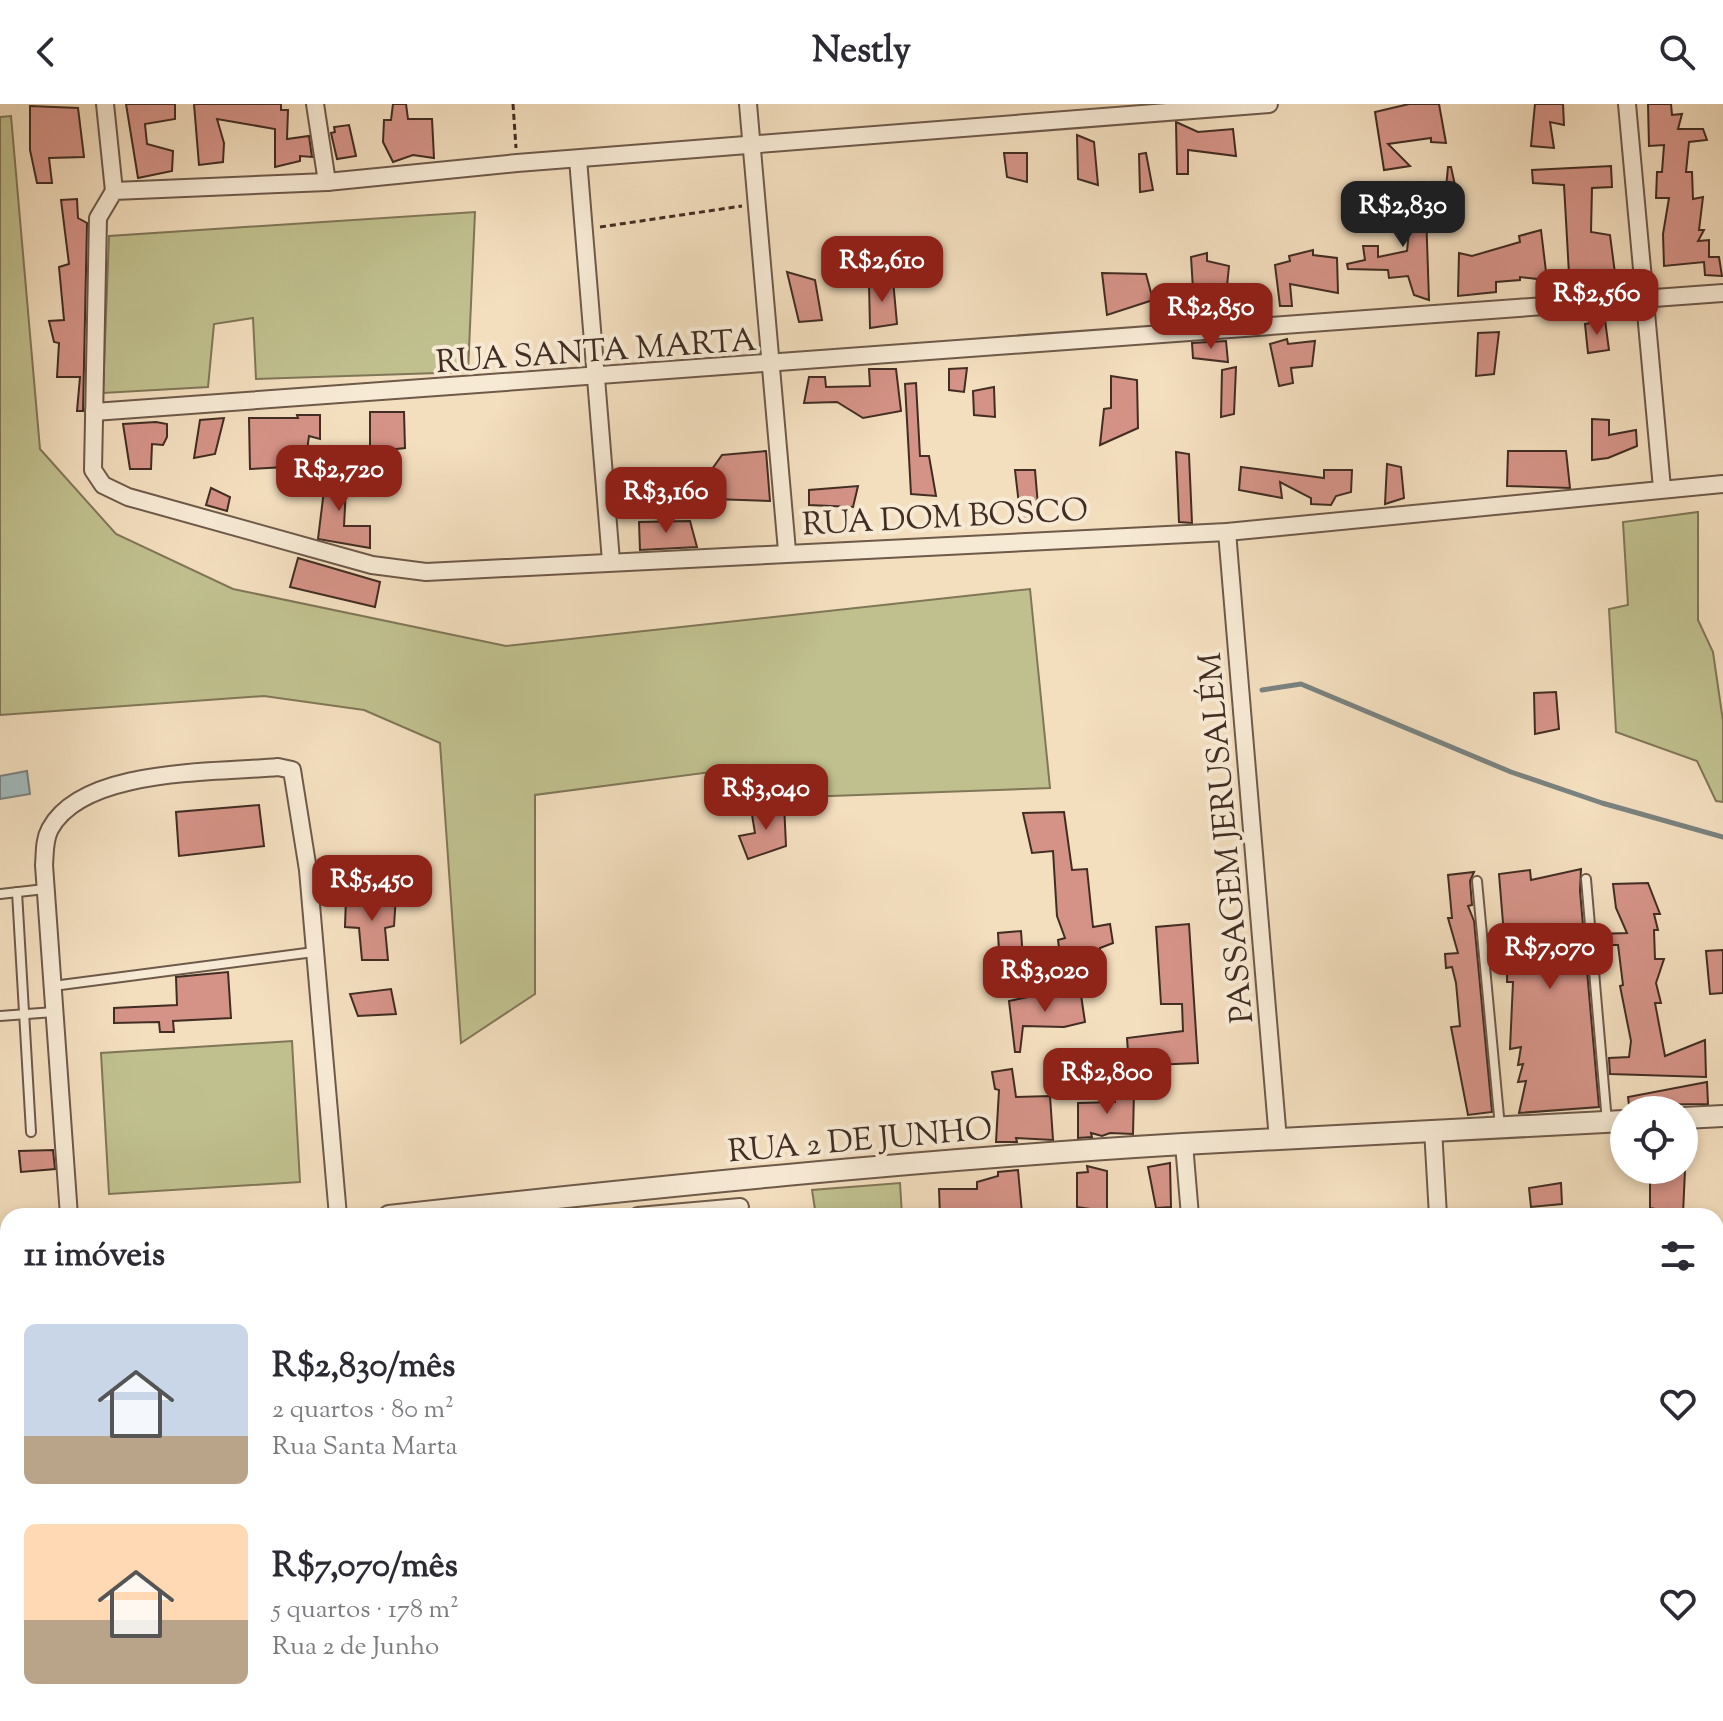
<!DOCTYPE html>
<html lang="pt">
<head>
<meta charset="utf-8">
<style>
	:root { --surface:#fff; --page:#f2f2f3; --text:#2b2b33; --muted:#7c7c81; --accent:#8f2418 }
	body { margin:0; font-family:"Sorts Mill Goudy",serif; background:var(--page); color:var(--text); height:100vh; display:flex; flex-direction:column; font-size:30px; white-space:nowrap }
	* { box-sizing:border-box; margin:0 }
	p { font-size:26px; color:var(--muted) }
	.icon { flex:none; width:44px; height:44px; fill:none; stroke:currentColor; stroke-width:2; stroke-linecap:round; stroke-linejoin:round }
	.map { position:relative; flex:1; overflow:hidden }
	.panel { position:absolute; left:0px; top:1104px; width:1724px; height:514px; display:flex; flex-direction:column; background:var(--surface); border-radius:24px 24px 0 0; box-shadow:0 4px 12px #0003 }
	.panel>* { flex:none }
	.controls { position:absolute; left:1610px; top:992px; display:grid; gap:16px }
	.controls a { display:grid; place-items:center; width:88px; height:88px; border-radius:50%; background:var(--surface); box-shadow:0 4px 12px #0003; font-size:40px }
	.price { position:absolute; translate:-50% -68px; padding:0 18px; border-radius:16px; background:var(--accent); color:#fff; font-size:26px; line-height:52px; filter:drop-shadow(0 2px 4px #0008) }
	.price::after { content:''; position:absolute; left:50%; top:48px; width:24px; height:18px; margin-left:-12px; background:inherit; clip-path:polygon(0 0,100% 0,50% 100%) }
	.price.selected { background:#222; color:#fff }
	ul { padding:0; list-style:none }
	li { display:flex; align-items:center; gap:24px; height:200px; padding:0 24px }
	li span { display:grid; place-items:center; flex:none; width:224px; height:160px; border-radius:12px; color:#555 }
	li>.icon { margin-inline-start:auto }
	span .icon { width:96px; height:96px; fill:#fffc; stroke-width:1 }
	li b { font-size:34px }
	h2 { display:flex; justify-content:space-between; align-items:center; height:96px; padding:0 24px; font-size:34px }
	header { display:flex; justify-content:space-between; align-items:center; height:104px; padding:0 24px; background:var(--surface); font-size:36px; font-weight:700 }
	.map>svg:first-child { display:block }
</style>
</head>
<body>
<header><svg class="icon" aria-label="back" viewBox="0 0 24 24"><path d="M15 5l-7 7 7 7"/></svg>Nestly<svg class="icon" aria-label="search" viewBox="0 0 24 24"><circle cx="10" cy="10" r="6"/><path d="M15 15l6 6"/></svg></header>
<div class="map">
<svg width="1723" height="1617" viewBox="0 0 1723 1617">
	<rect width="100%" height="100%" fill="#f3debe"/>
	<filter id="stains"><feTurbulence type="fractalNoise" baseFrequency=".0025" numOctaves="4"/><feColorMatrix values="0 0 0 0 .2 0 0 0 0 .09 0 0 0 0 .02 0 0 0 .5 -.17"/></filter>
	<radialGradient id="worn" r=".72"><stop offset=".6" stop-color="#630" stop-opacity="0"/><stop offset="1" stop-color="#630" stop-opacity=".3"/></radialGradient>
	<!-- green -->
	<g fill="#c0c08e" stroke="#807658" stroke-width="2">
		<polygon points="11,12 40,345 116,430 233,485 506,542 1030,485 1050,684 803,693 726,692 711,668 535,691 535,890 461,939 440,639 364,606 264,592 0,611 0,13"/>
		<polygon points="475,108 468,268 256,275 253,214 214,220 208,283 103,289 109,132"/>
		<polygon points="1698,408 1698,516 1713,548 1723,617 1723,698 1716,697 1697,657 1616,628 1609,505 1628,501 1623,418"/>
		<polygon points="292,937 300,1078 109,1090 101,949"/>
		<polygon points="900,1079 902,1112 816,1112 812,1086"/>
		<polygon points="1267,1610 1419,1610 1419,1615 1268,1617"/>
	</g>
	<!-- water -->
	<polygon fill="#a0babc" stroke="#7a827f" stroke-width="2" points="27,667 30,690 0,695 0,672"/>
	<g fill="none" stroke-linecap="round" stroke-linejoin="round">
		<!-- stream -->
		<polyline stroke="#7a827f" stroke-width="5" points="1262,586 1301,580 1511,668 1602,699 1723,733"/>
	</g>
	<!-- building -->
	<g fill="#d59387" stroke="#412d23" stroke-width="2">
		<polygon points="126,0 175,0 175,15 145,20 147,40 173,47 172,67 138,74"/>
		<polygon points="194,0 281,0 281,6 288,6 287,35 309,32 312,53 300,52 300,57 275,63 275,25 217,15 224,39 223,58 199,61"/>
		<polygon points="393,0 406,0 408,15 432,15 434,54 413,51 393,58 383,38 384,16 391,16"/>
		<polygon points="1409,0 1439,0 1446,39 1431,38 1431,34 1388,40 1410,62 1384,66 1375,8"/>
		<polygon points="1535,0 1563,0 1564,21 1550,18 1554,44 1531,42"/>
		<polygon points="1648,0 1671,0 1672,11 1682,10 1678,25 1703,25 1707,36 1689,38 1686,68 1692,68 1693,95 1703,93 1699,126 1704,126 1698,137 1709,136 1709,153 1719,153 1722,172 1705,171 1704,158 1664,162 1663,130 1669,94 1656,94 1657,68 1662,68 1664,41 1649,42"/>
		<polygon points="30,2 78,4 84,53 49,54 52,79 37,79 30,46"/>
		<polygon points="1176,18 1198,28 1233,25 1236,52 1188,46 1188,70 1177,70"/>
		<polygon points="349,21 356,52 337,55 331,29 335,28 334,23"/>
		<polygon points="1077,31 1094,38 1098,81 1078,75"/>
		<polygon points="1004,49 1027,49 1027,78 1007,73"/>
		<polygon points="1146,49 1153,86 1140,88 1139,50"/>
		<polygon points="1611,62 1612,83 1592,84 1591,128 1610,131 1616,177 1603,182 1600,168 1569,170 1564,81 1533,79 1532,66"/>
		<polygon points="1448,63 1451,63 1460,104 1444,105"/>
		<polygon points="1409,88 1411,111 1426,108 1429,196 1414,191 1408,172 1389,174 1388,166 1348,165 1347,160 1365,156 1363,142 1378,142 1378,153 1407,147 1409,127 1389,124 1390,96"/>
		<polygon points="77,95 78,114 87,119 83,307 77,307 80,273 57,273 59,239 54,238 49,217 64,216 59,163 69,160 61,96"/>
		<polygon points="1541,126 1547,176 1520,173 1520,176 1496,178 1496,188 1458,192 1459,149 1472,152 1520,138 1519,132"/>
		<polygon points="1313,146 1313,151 1337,154 1338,189 1290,180 1292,202 1280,202 1275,161 1290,157 1289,152"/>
		<polygon points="1207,149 1207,157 1229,162 1226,192 1193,185 1191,153"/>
		<polygon points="787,168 815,176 822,216 799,218"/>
		<polygon points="1102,169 1146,170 1153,196 1107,211"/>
		<polygon points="893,176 897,220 870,224 869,179"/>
		<polygon points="1605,216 1609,246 1588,249 1585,220"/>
		<polygon points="1499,228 1494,270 1476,272 1478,229"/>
		<polygon points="1287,235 1288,240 1315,237 1312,262 1291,264 1293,279 1279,282 1270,240"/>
		<polygon points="1226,237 1228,258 1193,254 1192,239"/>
		<polygon points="1236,263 1234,310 1221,313 1222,266"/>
		<polygon points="967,264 964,288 949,286 949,265"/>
		<polygon points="869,265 896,265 901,307 863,314 837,298 804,299 809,273 825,273 826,283 870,282"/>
		<polygon points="1111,272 1137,276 1138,324 1100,341 1104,305 1111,304"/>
		<polygon points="916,279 920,352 929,352 936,392 911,390 905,280"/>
		<polygon points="994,283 995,313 974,311 973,287"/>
		<polygon points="370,308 404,308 405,344 370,348"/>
		<polygon points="297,311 320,311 320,335 309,332 306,354 289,348 286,363 250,365 249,314 298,314"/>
		<polygon points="224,314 215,350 194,354 200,316"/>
		<polygon points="1592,315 1609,316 1609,331 1636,326 1637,342 1608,354 1592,356"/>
		<polygon points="156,318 167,320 167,333 163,341 152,340 151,365 130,365 123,320"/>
		<polygon points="766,347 770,397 713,395 710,368 722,351"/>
		<polygon points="1508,347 1566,347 1570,384 1507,382"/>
		<polygon points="1176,348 1189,350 1192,419 1179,418"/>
		<polygon points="1387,360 1401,363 1404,394 1385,400"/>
		<polygon points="327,362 347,364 344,422 370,422 370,444 318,435"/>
		<polygon points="1241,363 1324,374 1324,366 1352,366 1351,388 1336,392 1331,401 1311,400 1311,394 1280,378 1282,394 1239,386"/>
		<polygon points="1015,366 1035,366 1039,414 1021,418"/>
		<polygon points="858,382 853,403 809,401 809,386"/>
		<polygon points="211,384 230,393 227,407 206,401"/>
		<polygon points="690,417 697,443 640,446 639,418"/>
		<polygon points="298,454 380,478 375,503 290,483"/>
		<polygon points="1556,588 1559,625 1535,630 1534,589"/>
		<polygon points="784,699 786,742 748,755 739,732 755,729 752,711"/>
		<polygon points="259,701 264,742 179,752 176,708"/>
		<polygon points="1064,708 1072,766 1087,765 1093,823 1110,820 1113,839 1100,844 1100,857 1079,868 1078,879 1063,876 1058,836 1065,834 1057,812 1053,747 1032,749 1023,709"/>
		<polygon points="1581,765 1580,787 1599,1003 1519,1009 1526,977 1518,978 1523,960 1518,961 1521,943 1510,945 1513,878 1507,878 1508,831 1504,831 1499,770 1530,766 1531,776"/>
		<polygon points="1474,768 1470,777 1472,801 1468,802 1474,817 1492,1008 1468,1011 1451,923 1460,922 1456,879 1452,863 1446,864 1445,850 1458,849 1448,814 1452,814 1448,771"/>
		<polygon points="1648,779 1660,810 1654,810 1658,826 1654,826 1655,855 1664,855 1656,879 1661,899 1655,899 1665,952 1705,936 1706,973 1610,970 1609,954 1629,953 1631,937 1620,882 1623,881 1618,841 1599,841 1598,830 1627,829 1616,804 1613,780"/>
		<polygon points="396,791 394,822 385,824 388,856 362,856 359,824 345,823 346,793"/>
		<polygon points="1189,820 1198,959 1129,962 1127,934 1183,927 1182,900 1161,900 1156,823"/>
		<polygon points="1021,827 1024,869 1000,865 998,829"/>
		<polygon points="1723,846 1723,889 1710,890 1706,847"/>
		<polygon points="228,868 231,914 173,917 174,928 160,928 159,918 114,919 114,904 177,901 176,873"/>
		<polygon points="391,885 396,910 358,912 350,890"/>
		<polygon points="1081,891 1085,918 1064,923 1023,922 1020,948 1015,948 1009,897 1028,893"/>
		<polygon points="1012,965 1016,993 1050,992 1053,1036 1016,1034 1017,1038 996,1038 999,986 995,985 992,968"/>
		<polygon points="1707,978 1708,1000 1629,1001 1628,993"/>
		<polygon points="1114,986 1134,987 1133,1030 1110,1029 1102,1032 1091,1029 1092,1033 1078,1034 1078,999 1115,998"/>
		<polygon points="53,1046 55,1065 21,1068 19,1047"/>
		<polygon points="1170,1059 1171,1103 1156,1104 1148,1063"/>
		<polygon points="1087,1062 1107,1067 1107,1112 1091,1112 1091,1105 1077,1103 1077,1069 1088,1068"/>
		<polygon points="1018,1066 1022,1109 940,1112 939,1085 977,1085 977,1078 998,1072 998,1068"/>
		<polygon points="1650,1066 1685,1066 1683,1110 1650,1104"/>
		<polygon points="1561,1079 1562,1100 1531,1103 1529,1084"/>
	</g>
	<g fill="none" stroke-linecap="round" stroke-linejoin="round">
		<!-- service casing -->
		<g stroke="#6e594a" stroke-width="12">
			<g id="service">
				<polyline points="1586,775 1607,1018"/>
				<polyline points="1477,777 1500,1023"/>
				<polyline points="17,788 31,1028"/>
				<polyline points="0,790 45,785"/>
				<polyline points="53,882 314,848"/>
				<polyline points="0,912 54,908"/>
			</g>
		</g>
		<!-- minor casing -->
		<g stroke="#6e594a" stroke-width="20">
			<g id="minor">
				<polyline points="105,0 114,87"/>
				<polyline points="315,0 327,78"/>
				<polyline points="748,0 787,447"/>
				<polyline points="1269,0 517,59 327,78 114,87 98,114 93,366 103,381 128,393 372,461 426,468 1227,428 1723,380"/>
				<polyline points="1627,0 1662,384"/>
				<polyline points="578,55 611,457"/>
				<polyline points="94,308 1723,189"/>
				<polyline points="1227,428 1278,1036"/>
				<polyline points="1433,1025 1438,1112"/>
				<polyline points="1184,1040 1190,1112"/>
				<path d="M69,1112L44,761C45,749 44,736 50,725C83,663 217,669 278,663L292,666L308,766L338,1112"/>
				<polyline points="638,1112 740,1103"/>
				<polyline points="1716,1160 1723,1159"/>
				<polyline points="0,1167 8,1166"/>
				<polyline points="0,1257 8,1257"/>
				<polyline points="1716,1326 1723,1326"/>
				<polyline points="0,1353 8,1352"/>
				<polyline points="1716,1386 1723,1386"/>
				<polyline points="0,1440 8,1440"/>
				<polyline points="1716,1484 1723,1484"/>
				<polyline points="0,1530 8,1529"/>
				<polyline points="349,1610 350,1617"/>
				<polyline points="402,1610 403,1617"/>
				<polyline points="1229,1610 1229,1617"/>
				<polyline points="1463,1610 1464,1617"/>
				<polyline points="62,1617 151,1610"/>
				<polyline points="1092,1617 1154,1610"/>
			</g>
		</g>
		<!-- tertiary casing -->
		<g stroke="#6e594a" stroke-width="24">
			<g id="tertiary">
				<polyline points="1684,1014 1723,1012"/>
				<path d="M389,1112C653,1083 917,1056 1183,1040C1330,1031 1477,1026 1624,1017"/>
				<polyline points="0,1145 8,1144"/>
			</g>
		</g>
		<!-- path -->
		<g stroke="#412d23" stroke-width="3" stroke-dasharray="6 4" stroke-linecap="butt">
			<polyline points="513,0 516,44"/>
			<polyline points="600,123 742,102"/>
		</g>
		<!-- service -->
		<use href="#service" stroke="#f7ead5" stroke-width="8"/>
		<!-- minor -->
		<use href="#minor" stroke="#f7ead5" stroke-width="16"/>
		<!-- tertiary -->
		<use href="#tertiary" stroke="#f7ead5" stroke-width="20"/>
	</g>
	<g text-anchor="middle" stroke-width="8" stroke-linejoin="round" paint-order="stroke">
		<!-- street labels -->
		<g font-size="32" fill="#412d23" stroke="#f7ead5">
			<text transform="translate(596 246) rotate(-4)" y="11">RUA SANTA MARTA</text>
			<text transform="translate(945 412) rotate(-3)" y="11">RUA DOM BOSCO</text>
			<text transform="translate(1225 734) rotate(-95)" y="11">PASSAGEM JERUSALÉM</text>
			<text transform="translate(860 1035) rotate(-5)" y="11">RUA 2 DE JUNHO</text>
		</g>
	</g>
	<rect width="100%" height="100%" filter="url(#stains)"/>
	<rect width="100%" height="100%" fill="url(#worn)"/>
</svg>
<div class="controls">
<a><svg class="icon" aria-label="locate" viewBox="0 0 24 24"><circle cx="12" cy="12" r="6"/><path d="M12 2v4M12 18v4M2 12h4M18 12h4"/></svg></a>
</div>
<b class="price selected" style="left:1403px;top:145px">R$2,830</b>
<b class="price" style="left:882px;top:200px">R$2,610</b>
<b class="price" style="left:1597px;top:233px">R$2,560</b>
<b class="price" style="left:1211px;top:247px">R$2,850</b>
<b class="price" style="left:339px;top:409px">R$2,720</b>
<b class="price" style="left:666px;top:431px">R$3,160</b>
<b class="price" style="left:766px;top:728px">R$3,040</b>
<b class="price" style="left:372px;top:819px">R$5,450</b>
<b class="price" style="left:1550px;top:887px">R$7,070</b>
<b class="price" style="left:1045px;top:910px">R$3,020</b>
<b class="price" style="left:1107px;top:1012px">R$2,800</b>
<section class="panel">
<h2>11 imóveis<svg class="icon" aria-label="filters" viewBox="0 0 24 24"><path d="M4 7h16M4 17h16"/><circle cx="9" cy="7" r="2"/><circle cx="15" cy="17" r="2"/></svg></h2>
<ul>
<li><span style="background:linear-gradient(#c9d6e8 70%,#b9a48a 0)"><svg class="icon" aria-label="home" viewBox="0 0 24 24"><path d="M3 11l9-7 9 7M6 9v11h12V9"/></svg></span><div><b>R$2,830/mês</b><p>2 quartos · 80 m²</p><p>Rua Santa Marta</p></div><svg class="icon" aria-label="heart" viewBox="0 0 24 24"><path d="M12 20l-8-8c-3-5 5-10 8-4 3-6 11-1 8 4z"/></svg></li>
<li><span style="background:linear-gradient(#ffd9b3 60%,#b9a48a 0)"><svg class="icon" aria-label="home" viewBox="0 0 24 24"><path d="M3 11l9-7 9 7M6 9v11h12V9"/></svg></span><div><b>R$7,070/mês</b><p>5 quartos · 178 m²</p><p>Rua 2 de Junho</p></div><svg class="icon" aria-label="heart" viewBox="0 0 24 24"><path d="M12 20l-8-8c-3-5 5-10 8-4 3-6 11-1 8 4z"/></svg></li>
</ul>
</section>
</div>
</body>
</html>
